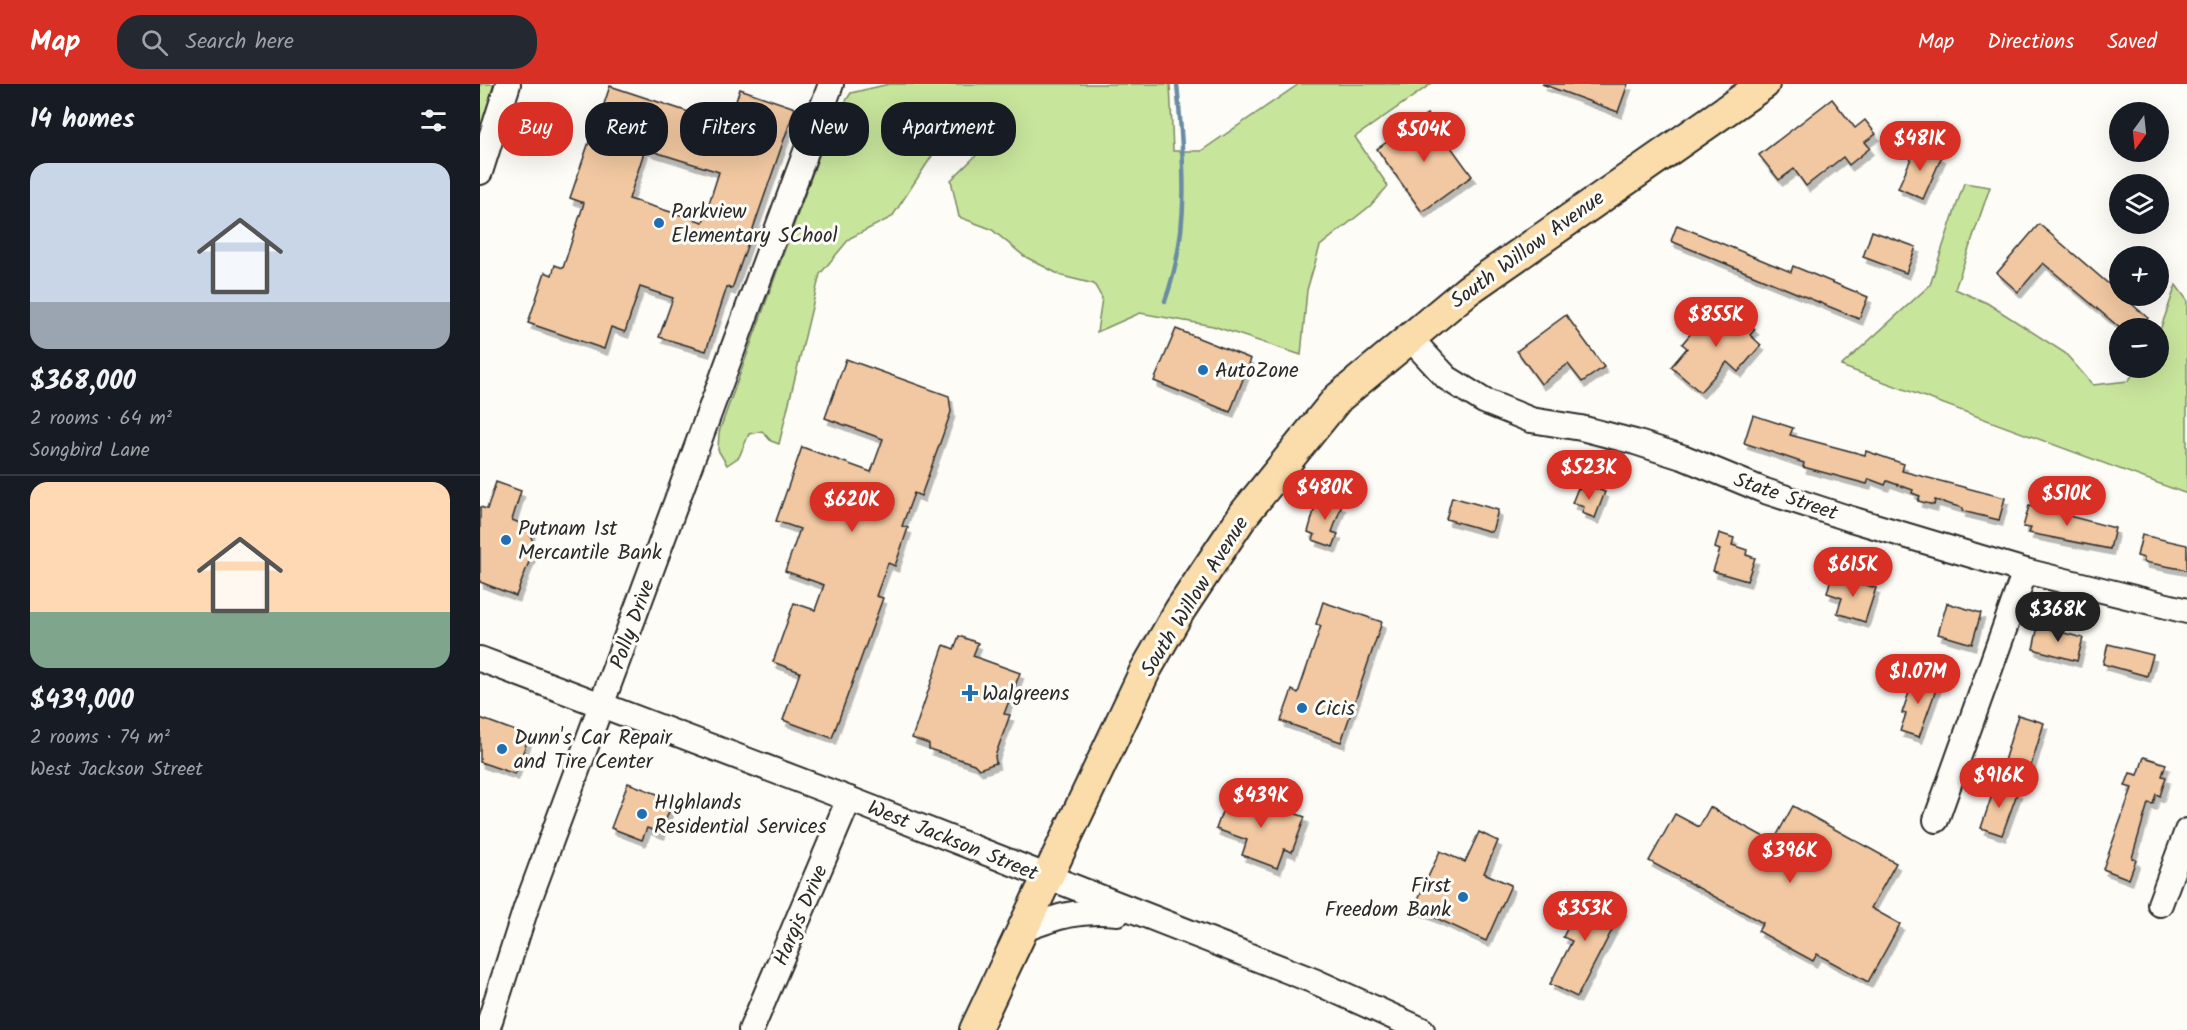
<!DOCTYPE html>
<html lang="en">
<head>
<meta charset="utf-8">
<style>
	:root { --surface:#171b24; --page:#242831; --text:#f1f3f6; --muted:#9ea1a6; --line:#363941; --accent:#d93025 }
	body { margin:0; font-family:Kalam,sans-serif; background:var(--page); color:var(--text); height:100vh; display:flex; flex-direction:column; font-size:22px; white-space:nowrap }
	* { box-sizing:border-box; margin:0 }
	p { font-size:20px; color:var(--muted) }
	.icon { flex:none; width:33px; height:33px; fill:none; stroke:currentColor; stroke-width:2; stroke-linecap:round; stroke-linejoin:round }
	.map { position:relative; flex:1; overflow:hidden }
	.side { display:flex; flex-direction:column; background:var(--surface); width:480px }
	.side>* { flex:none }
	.top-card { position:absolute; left:18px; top:18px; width:570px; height:54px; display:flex; gap:12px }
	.needle { width:39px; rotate:195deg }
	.controls { position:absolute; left:1629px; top:18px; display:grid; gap:12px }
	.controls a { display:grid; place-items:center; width:60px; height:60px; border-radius:50%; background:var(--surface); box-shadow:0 6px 24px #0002; font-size:30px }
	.price { position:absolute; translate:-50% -51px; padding:0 14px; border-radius:21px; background:var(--accent); color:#fff; font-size:20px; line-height:39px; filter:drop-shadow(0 2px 3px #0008) }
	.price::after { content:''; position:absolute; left:50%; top:36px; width:18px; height:14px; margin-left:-9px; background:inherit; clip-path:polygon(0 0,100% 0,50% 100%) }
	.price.selected { background:#222; color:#fff }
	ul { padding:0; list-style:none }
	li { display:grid; align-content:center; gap:12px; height:318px; padding:0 30px }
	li+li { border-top:2px solid var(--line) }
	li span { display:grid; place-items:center; height:186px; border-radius:18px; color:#555 }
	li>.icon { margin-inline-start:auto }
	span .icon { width:108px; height:108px; fill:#fffc; stroke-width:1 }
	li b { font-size:26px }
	h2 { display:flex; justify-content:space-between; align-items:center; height:72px; padding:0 30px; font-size:26px }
	.pill { padding:0 21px; border-radius:24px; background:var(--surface); box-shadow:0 6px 24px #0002; font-size:21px; line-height:54px }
	.pill.selected { background:var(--accent); color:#fff }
	header { display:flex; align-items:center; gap:36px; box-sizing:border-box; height:84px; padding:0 30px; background:var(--accent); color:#fff }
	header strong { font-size:28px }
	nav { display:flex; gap:33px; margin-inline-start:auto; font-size:21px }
	.search { width:420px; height:54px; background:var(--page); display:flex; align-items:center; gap:15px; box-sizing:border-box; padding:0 21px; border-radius:24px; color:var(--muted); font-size:22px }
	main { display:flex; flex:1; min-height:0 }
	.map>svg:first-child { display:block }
</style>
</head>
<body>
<header>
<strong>Map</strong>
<div class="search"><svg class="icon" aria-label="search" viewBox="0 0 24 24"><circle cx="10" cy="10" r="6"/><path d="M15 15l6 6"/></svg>Search here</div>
<nav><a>Map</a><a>Directions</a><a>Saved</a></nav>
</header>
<main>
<section class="side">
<h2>14 homes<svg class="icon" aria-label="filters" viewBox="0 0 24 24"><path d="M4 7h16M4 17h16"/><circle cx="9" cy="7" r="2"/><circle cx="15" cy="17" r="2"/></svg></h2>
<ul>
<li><span style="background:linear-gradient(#c9d6e8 75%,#9aa5b1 0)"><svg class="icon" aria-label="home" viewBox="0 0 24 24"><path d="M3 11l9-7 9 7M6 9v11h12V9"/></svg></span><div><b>$368,000</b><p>2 rooms · 64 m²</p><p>Songbird Lane</p></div></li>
<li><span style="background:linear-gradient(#ffd9b3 70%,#7fa58c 0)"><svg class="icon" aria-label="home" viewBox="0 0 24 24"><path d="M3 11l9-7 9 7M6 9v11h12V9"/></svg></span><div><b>$439,000</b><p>2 rooms · 74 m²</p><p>West Jackson Street</p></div></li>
</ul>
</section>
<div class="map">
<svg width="1707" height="946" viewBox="0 0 1707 946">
	<defs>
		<filter id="shadow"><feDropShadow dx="3.5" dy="6" stdDeviation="0" flood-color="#0004"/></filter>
	</defs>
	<rect width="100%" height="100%" fill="#fdfcf7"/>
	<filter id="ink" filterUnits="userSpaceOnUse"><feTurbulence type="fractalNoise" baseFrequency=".0167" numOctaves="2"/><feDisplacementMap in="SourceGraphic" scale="12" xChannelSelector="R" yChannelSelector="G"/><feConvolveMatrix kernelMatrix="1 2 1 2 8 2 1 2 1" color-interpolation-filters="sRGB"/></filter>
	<g filter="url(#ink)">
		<!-- green -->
		<g fill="#c8e59c" stroke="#7a8864" stroke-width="1.5">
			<polygon points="0,0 15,0 0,48"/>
			<polygon points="409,0 690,0 693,67 721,67 819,0 951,0 875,53 908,102 890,122 840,162 827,206 821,271 733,242 660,229 617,248 622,214 614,200 582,192 544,172 511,145 479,133 471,96 508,60 528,47 528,30 509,26 488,53 463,55 412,133 370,154 340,190 299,360 291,357 282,347 269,350 259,373 247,381 238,366 239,348 350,41 371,9"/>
			<polygon points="1484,99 1510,103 1475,205 1507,219 1585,269 1613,301 1648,297 1658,284 1678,284 1679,249 1696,201 1707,216 1707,410 1361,282 1450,201"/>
		</g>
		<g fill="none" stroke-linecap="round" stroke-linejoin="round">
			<!-- stream -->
			<path stroke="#698ca2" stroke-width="4.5" d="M685,217C711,146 704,74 697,0"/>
		</g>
		<!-- building -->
		<g fill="#f1c8a1" stroke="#2b2b2b" stroke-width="1.5" fill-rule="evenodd" filter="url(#shadow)">
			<polygon points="1062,0 1148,0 1138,28"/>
			<path d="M130,2L248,41L260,5L315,24L252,205L247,203L226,267L179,253L193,214L160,203L145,248L131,243L124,265L48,239L65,188L72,191L75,181L83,184L104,119L90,114L111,52L123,56L132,30L122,26ZM165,65L239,88L223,138L149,115Z"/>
			<polygon points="1352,15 1375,44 1385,36 1396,50 1385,58 1390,64 1369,81 1363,73 1326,102 1314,85 1299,96 1279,71"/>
			<polygon points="947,30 992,92 942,128 897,65"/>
			<polygon points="1437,61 1462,72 1443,115 1418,104"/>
			<polygon points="1559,140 1668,234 1659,244 1640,244 1563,179 1538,208 1517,189"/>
			<polygon points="1197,141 1311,188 1313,182 1388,213 1379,235 1191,157"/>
			<polygon points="1392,147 1436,163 1426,189 1383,173"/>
			<polygon points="1247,221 1275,245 1270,251 1281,261 1258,288 1247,278 1220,308 1191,283 1207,264 1202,260 1217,242 1227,234 1232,238"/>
			<polygon points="1086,231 1124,283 1102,298 1088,280 1061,300 1037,267"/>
			<polygon points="696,245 771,275 750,328 674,297"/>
			<polygon points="366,275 469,312 471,328 441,412 434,409 422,442 428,444 415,482 408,479 396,512 403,514 352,654 303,636 320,588 293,578 314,519 335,526 344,501 305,487 320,445 296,437 322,363 391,388 403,355 345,334"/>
			<polygon points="1273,331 1313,344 1310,351 1385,371 1386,367 1424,380 1422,387 1525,414 1519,436 1482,427 1483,424 1455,416 1454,421 1438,417 1440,412 1432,409 1433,406 1407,397 1405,401 1389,395 1387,400 1323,383 1324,379 1264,359"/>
			<polygon points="16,398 41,407 32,436 53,444 50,451 55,462 36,512 0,498 0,423 7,425"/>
			<polygon points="1112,403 1125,408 1115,434 1102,429 1104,423 1092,419 1098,404 1110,409"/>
			<polygon points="838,412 862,421 852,448 858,450 853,463 833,456 835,451 828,448"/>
			<polygon points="972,413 1018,426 1012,448 966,435"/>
			<polygon points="1560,416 1572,420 1570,427 1635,444 1630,465 1549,449 1551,444 1543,443 1549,422 1558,424"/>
			<polygon points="1239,449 1254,454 1252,461 1267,466 1266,471 1275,474 1267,497 1233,487 1240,466 1235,464"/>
			<polygon points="1662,451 1707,461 1707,486 1664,478 1664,474 1657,472"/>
			<polygon points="1351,494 1366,498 1367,495 1396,504 1385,538 1357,529 1362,514 1347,509"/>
			<polygon points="843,518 902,538 861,658 801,637 812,606 818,609 841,542 836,540"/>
			<polygon points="1467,519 1501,529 1492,560 1458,550"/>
			<polygon points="1558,542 1603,554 1597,577 1553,565"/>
			<polygon points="479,552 498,559 493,572 540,589 524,630 530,631 515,672 516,679 499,685 494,680 449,665 449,660 432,654 464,561 474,565"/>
			<polygon points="1628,560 1673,571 1667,592 1623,580"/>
			<polygon points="1435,591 1458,600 1439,653 1420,647 1426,630 1422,629"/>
			<polygon points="1538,631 1564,639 1550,685 1524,677"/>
			<polygon points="0,634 49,652 35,690 0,678"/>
			<polygon points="1664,673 1686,680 1682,692 1686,693 1680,712 1676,710 1673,720 1668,719 1652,774 1656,776 1649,795 1623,785 1652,704 1645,702 1650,689 1658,691"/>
			<polygon points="148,699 193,716 181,749 167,744 162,756 131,744"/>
			<polygon points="1516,699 1538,707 1522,751 1501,744"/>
			<polygon points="748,711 770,719 772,714 825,733 812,768 804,765 797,784 762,771 767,756 736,745"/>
			<polygon points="1313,722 1416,779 1391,824 1420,840 1388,898 1337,870 1333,877 1278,847 1283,839 1169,777 1195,730 1219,743 1230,723 1293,758"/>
			<polygon points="999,748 1018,757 1004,789 1031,801 1006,857 934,824 960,767 985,778"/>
			<polygon points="1107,806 1143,825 1097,913 1070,900 1092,857 1083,853"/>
		</g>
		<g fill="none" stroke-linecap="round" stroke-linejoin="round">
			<!-- minor casing -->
			<g stroke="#2b2b2b" stroke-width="28">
				<g id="minor">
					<polyline points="0,88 28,0"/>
					<polyline points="929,253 967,294 1004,317 1051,336 1101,344 1155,358 1205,374 1285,407 1371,435 1545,487 1707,527"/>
					<polyline points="0,575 369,715 834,897 942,946"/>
					<polyline points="1456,736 1545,487"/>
					<polyline points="1680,820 1707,747"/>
					<path d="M542,846C578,832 599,825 638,829"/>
					<polyline points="7,946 46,824 351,0"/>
					<polyline points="271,946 369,715"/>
				</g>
			</g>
			<!-- major casing -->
			<g stroke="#2b2b2b" stroke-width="34">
				<polyline id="major" points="495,946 665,587 700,526 764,430 858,314 988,206 1284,0"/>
			</g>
			<!-- minor -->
			<use href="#minor" stroke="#fdfcf7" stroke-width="24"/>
			<!-- major -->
			<use href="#major" stroke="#faddab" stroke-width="30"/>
		</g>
	</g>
	<!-- markers -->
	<g fill="#1f6fb2" stroke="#fdfcf7" stroke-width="2">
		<circle cx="179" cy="139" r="6"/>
		<circle cx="723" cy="286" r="6"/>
		<circle cx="26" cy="456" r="6"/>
		<path d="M487 600h6v6h6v6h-6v6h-6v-6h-6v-6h6z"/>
		<circle cx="822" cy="624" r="6"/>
		<circle cx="22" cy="665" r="6"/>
		<circle cx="162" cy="730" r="6"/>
		<circle cx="983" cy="813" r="6"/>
	</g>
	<g text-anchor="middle" stroke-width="6" stroke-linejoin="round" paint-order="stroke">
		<!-- poi labels -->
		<g font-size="21" fill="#2b2b2b" stroke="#fdfcf7" text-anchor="start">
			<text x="191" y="134">Parkview<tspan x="191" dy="24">Elementary SChool</tspan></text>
			<text x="735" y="293">AutoZone</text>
			<text x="38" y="451">Putnam 1st<tspan x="38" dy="24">Mercantile Bank</tspan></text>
			<text x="502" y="616">Walgreens</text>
			<text x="834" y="631">Cicis</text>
			<text x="34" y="660">Dunn's Car Repair<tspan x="34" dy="24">and Tire Center</tspan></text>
			<text x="174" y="725">HIghlands<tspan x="174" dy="24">Residential Services</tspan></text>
			<text x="971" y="808" text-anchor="end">First<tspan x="971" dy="24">Freedom Bank</tspan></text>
		</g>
		<!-- street labels -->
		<g font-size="21" fill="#2b2b2b" stroke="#fdfcf7">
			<text transform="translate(1047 165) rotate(-36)" y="7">South Willow Avenue</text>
			<text transform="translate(1306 412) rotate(19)" y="7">State Street</text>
			<text transform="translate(714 512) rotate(-58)" y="7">South Willow Avenue</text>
			<text transform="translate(152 540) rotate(-70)" y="7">Polly Drive</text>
			<text transform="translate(473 756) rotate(22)" y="7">West Jackson Street</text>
			<text transform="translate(320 831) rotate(-67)" y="7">Hargis Drive</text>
		</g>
	</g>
</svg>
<div class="controls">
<a><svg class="needle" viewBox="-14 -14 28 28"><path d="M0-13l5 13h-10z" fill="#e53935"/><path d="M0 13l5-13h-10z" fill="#9ea1a6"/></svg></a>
<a><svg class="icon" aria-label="layers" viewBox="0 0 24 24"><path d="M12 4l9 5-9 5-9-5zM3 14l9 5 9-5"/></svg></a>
<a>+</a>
<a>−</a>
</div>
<b class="price" style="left:944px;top:79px">$504K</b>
<b class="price" style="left:1440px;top:88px">$481K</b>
<b class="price" style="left:1236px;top:264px">$855K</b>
<b class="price" style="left:1109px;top:417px">$523K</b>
<b class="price" style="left:845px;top:437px">$480K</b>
<b class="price" style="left:1587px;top:443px">$510K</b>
<b class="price" style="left:372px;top:449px">$620K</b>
<b class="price" style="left:1373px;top:514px">$615K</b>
<b class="price selected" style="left:1578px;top:559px">$368K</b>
<b class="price" style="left:1438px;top:621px">$1.07M</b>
<b class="price" style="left:1519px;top:725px">$916K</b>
<b class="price" style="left:781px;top:745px">$439K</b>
<b class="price" style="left:1310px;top:800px">$396K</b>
<b class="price" style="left:1105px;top:858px">$353K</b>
<div class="top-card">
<a class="pill selected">Buy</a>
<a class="pill">Rent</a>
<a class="pill">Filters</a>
<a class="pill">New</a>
<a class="pill">Apartment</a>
</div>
</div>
</main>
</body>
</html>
